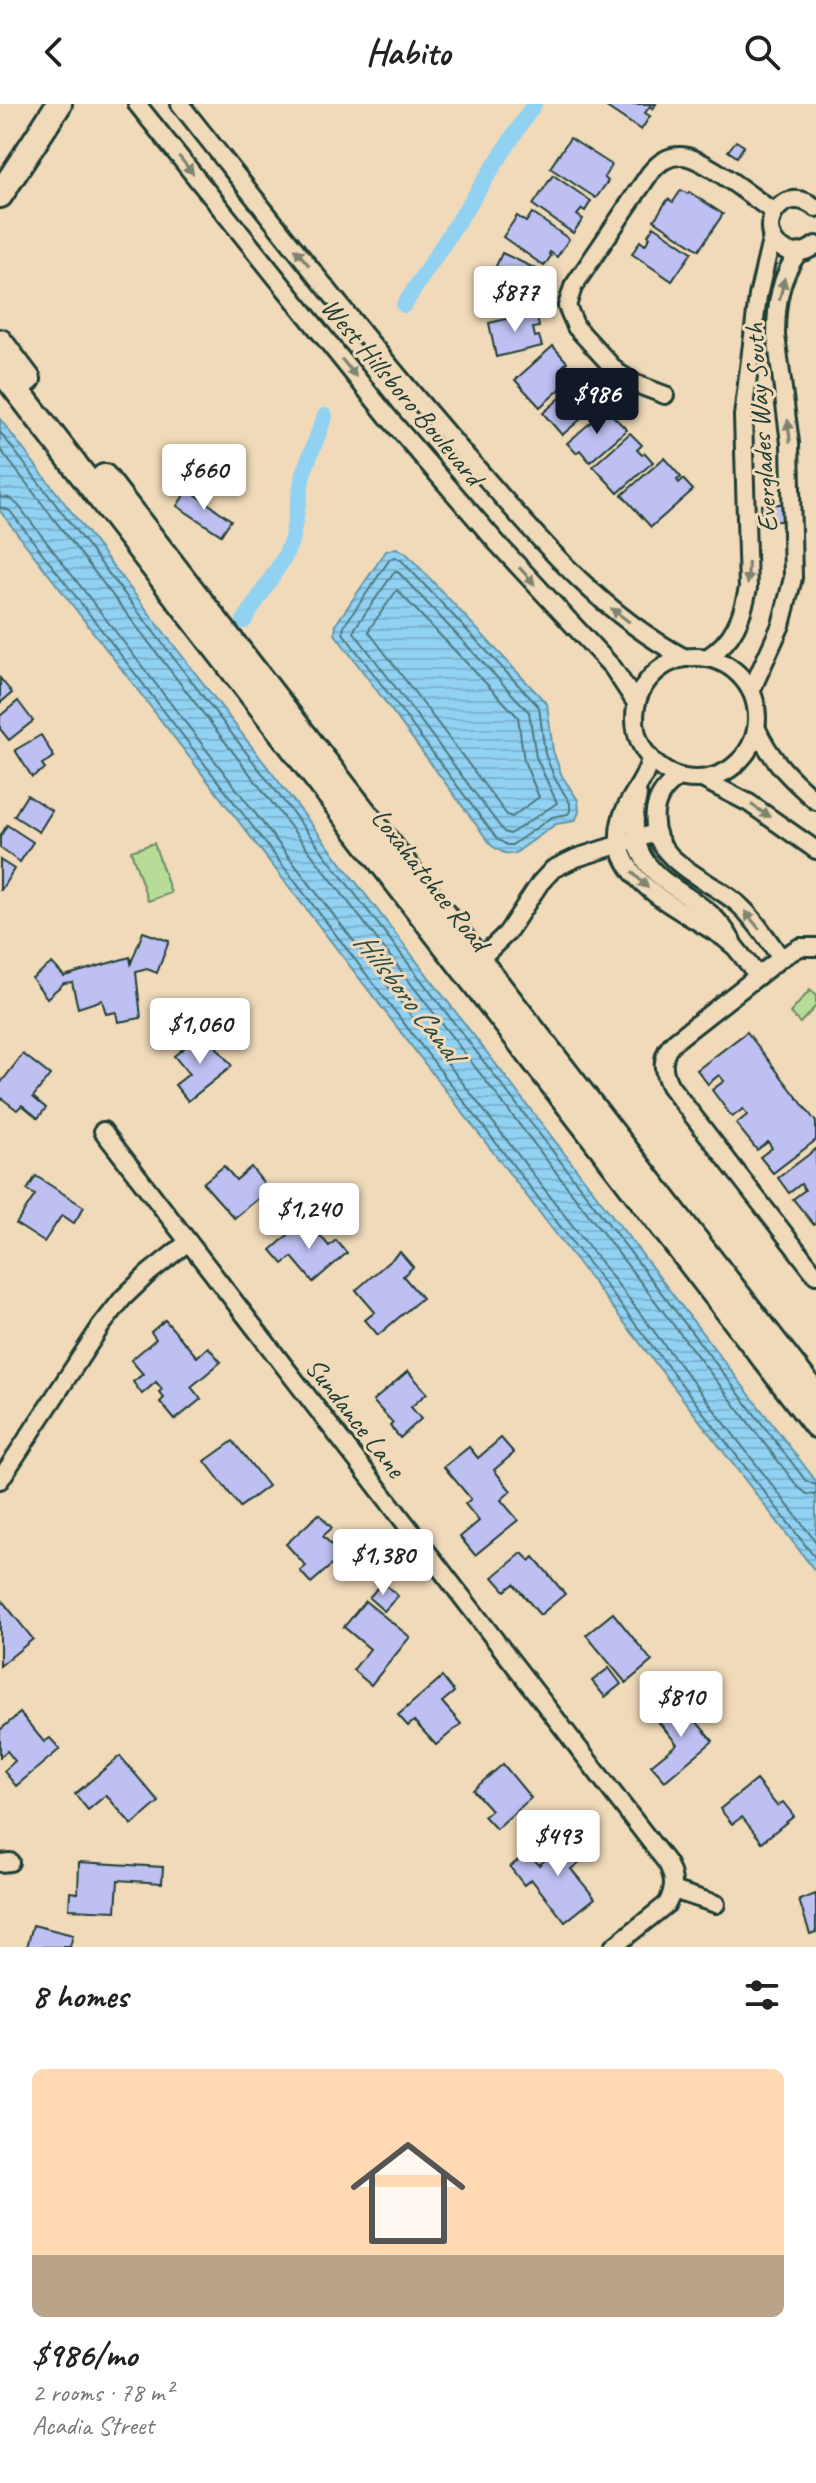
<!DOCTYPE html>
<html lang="en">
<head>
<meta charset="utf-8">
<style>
	:root { --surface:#fff; --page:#f2f2f2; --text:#222; --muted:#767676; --accent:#111827 }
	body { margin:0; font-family:Caveat,sans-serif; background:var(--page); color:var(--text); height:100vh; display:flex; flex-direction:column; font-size:30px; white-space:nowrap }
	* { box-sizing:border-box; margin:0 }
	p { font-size:26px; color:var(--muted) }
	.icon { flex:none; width:44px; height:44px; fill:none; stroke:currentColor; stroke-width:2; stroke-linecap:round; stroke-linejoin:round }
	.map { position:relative; height:1843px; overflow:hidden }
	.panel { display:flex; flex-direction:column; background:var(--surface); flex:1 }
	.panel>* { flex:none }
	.price { position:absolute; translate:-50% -68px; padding:0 18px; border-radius:8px; background:#fff; color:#222; font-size:26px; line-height:52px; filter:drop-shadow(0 2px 4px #0008) }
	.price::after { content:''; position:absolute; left:50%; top:48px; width:24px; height:18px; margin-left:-12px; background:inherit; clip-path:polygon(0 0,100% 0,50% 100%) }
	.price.active { background:var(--accent); color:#fff }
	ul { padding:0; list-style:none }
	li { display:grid; align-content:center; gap:16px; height:424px; padding:0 32px }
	li span { display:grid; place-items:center; height:248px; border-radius:12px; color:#555 }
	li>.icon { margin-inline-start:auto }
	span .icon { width:144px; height:144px; fill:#fffc; stroke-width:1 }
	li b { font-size:34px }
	h2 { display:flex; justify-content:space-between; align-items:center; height:96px; padding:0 32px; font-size:34px }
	header { display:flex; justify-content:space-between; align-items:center; height:104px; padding:0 32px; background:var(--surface); font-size:36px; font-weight:600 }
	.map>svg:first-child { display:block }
</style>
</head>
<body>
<header><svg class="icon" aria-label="back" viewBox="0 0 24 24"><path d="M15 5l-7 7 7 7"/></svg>Habito<svg class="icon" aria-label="search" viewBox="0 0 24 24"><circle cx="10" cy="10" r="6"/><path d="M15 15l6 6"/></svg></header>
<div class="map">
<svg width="816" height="1843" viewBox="0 0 816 1843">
	<defs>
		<pattern id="water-rules" width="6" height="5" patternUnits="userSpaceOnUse" patternTransform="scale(2)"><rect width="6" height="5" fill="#91d1f2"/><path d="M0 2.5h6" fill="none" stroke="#7db4d0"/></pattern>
	</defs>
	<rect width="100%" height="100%" fill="#f0dab9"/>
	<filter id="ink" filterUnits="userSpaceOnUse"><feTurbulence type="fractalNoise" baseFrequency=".0125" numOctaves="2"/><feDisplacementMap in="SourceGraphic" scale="16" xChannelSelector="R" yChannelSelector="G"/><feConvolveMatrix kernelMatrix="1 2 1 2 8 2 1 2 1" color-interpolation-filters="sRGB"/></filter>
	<g filter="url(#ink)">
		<!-- pitch -->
		<g fill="#b7dc97" stroke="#6b8c66" stroke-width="2">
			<polygon points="154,739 171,789 148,797 131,747"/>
			<polygon points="810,886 816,892 816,902 800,919 790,909"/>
		</g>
		<!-- water -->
		<g fill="url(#water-rules)" stroke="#6396a6" stroke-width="2">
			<polygon points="0,315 816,1377 816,1468 0,407"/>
			<polygon points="396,444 406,449 547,600 553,647 562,672 578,696 579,708 575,717 556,720 514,750 504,749 492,742 335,530 336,520 386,447"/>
		</g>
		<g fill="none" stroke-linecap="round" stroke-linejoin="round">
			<!-- shore -->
			<g stroke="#4d7880" stroke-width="2">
				<polyline points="0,328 806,1377 816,1381"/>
				<polyline points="0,345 798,1383 807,1390 816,1391"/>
				<polyline points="0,393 9,394 18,401 816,1438"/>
				<polyline points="0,403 10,407 816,1455"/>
				<polygon points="395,453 401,456 539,603 545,650 555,675 570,699 570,707 568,710 552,713 512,741 507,741 497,735 343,529 344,522 390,455"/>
				<polygon points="395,467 399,469 529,608 536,653 557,699 510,730 504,728 354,528 355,524"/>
				<polygon points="397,486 518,613 524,657 539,693 512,713 507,711 369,528 370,524"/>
			</g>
			<!-- canal -->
			<g stroke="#91d1f2" stroke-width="16">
				<polyline points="404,201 534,0"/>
				<polyline points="244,517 284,454 292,435 303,370 325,312"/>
			</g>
		</g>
		<!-- building -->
		<g fill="#bec0f2" stroke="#1f3d34" stroke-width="2">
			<polygon points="602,0 656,0 653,5 650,2 645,9 650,12 641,26"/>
			<polygon points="570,34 612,61 604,73 608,77 596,94 550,64"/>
			<polygon points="736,37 744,42 737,53 728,47"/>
			<polygon points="553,71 591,97 585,107 582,105 577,111 583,115 573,129 533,101"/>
			<polygon points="681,86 688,90 689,88 723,110 699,146 654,116 668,95 673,98"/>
			<polygon points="532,109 569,135 557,153 550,148 549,150 551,152 544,162 503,133 517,112 526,118"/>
			<polygon points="654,122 692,148 672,177 632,150 640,137 645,141 650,133 648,131"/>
			<polygon points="502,149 545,169 536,188 532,186 526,199 481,178 485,168 492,171"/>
			<polygon points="536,208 539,223 533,224 535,233 539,232 542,242 496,253 489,219"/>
			<polygon points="553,242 567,258 563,262 565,264 568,262 576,271 540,303 515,276"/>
			<polygon points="581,276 601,298 562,331 543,309"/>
			<polygon points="606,305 627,326 590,358 580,346 576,349 567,339"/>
			<polygon points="630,329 642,341 637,346 642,351 645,349 653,358 618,389 593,362"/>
			<polygon points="664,354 681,373 677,376 679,379 683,375 693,386 651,423 622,391"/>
			<polygon points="188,385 231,416 221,431 177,402"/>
			<polygon points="798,399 799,416 762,418 761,401"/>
			<polygon points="0,574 12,589 0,599"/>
			<polygon points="18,597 33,617 9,636 0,625 0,612"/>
			<polygon points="41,631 54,653 42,660 45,665 32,673 15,646"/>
			<polygon points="27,691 52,707 39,728 14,712"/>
			<polygon points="7,721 33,738 20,758 0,744 0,733"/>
			<polygon points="0,756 14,765 1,786 0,786"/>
			<polygon points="686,775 701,784 696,793 681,783"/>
			<polygon points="143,828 169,837 157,869 147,865 136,868 141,914 118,918 116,908 106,910 102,896 78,904 72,878 64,879 47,894 32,874 52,859 64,872 130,853 131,859"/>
			<polygon points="204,928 232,962 188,997 175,981 189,970 174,952"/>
			<polygon points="747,928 816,1018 816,1036 773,1069 760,1053 772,1044 768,1038 757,1046 736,1020 747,1011 743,1005 732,1013 712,986 724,977 719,971 708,980 697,966"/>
			<polygon points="23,950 50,971 33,993 46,1004 38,1014 22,1001 17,1006 0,993 0,980"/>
			<polygon points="816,1045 816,1120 814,1121 793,1095 805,1086 801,1080 789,1089 778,1074"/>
			<polygon points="224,1062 236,1076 251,1063 269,1086 234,1114 203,1079"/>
			<polygon points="36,1072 84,1103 74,1119 62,1111 44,1138 16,1120 35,1091 27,1086"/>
			<polygon points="306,1115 329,1142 336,1136 347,1149 313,1178 292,1153 283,1160 271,1146"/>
			<polygon points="400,1148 413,1163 403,1172 422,1194 378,1231 365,1216 375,1208 356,1186"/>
			<polygon points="165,1216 197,1253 208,1243 221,1258 191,1283 201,1295 175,1316 160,1298 164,1294 159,1288 162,1285 156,1278 142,1290 133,1278 143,1270 131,1256 156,1235 151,1228"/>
			<polygon points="408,1267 427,1289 411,1303 421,1315 400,1334 390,1322 393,1319 373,1297"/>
			<polygon points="501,1334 514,1349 494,1366 511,1387 501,1396 518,1416 475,1451 460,1433 479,1417 465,1400 471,1395 444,1363 469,1343 478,1354"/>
			<polygon points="233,1337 268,1382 240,1403 205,1357"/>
			<polygon points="319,1410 332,1424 323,1432 342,1452 311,1479 300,1467 306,1462 286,1440"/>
			<polygon points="522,1449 530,1457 534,1453 565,1490 540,1511 514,1480 505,1487 493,1473"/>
			<polygon points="382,1478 398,1492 384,1507 369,1494"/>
			<polygon points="0,1494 33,1535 0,1562"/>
			<polygon points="365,1497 410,1533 371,1581 353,1566 370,1545 344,1523"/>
			<polygon points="613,1509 652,1557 626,1579 586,1531"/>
			<polygon points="609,1564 621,1580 605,1593 592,1577"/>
			<polygon points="442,1573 454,1588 442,1598 461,1620 436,1641 414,1617 408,1622 398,1611"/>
			<polygon points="684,1593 693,1604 688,1608 713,1637 665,1677 651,1661 677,1640 657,1616"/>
			<polygon points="20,1609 44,1638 50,1634 60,1645 16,1682 4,1667 15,1657 7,1647 0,1653 0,1626"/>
			<polygon points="120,1652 159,1698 132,1721 106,1691 88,1706 75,1690"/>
			<polygon points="503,1660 531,1694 496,1725 484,1712 491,1706 473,1686"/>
			<polygon points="756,1676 777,1702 783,1698 794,1712 762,1738 742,1713 732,1720 720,1705"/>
			<polygon points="574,1732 589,1751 571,1765 595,1794 565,1818 531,1775 524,1781 510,1763 528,1748 539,1761"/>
			<polygon points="79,1758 163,1763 162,1779 118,1776 116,1807 69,1805 70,1788 78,1789"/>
			<polygon points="816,1790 816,1828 810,1830 799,1796"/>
			<polygon points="33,1821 73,1831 70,1843 27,1843"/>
		</g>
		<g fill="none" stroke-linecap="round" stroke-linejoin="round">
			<!-- street casing -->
			<g stroke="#1f3d34" stroke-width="22">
				<g id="street">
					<polyline points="137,0 388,313 497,439 613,564 636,599"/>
					<path d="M180,0C277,122 373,246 476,363C538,434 600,509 685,554"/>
					<path d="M816,104C780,75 750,132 787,147C798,151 807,148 816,141"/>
					<path d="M665,291L636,280L617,268L576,223L567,202L573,183L650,69C658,59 668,51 682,52C704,53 754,95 774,108"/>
					<circle cx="696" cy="614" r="61"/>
					<path d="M707,554C734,536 742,514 748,484L743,312L758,192L772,132"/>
					<path d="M751,587L781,521L793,474L790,339L776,231C776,201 780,173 798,149"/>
					<path d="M757,625C770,655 791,675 816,697"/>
					<path d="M650,654C646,676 631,690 623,710C600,774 682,805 724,834L735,843L758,872"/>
					<path d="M679,673C666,682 657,692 655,708C649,758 707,773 738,800C755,815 767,835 781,854"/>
					<polyline points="702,675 749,699 816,746"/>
					<path d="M638,691C617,787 701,777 732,837"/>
					<path d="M816,843H800L781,854L675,937C661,950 661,965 670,982L816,1171"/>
					<polyline points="478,857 507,829 540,779 553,765 576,754 655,729"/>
					<path d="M103,1027L667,1759C675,1774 675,1785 667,1800L613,1843"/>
					<polyline points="0,1376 101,1222 123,1194 149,1169 188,1138"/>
					<polyline points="0,1759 10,1758"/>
					<polyline points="673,1786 716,1800"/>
				</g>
			</g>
			<!-- secondary casing -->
			<g stroke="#1f3d34" stroke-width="30">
				<g id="secondary">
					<polyline points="0,91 59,0"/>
					<polyline points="0,238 28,275"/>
					<polyline points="0,264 816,1321"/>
					<polyline points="104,373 816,1292"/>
				</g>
			</g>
			<!-- street -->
			<use href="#street" stroke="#f0dab9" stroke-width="16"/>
			<!-- secondary -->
			<use href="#secondary" stroke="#f0dab9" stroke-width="24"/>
		</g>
		<!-- one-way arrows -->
		<defs><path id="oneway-solid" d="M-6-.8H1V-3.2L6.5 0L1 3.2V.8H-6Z" transform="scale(2)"/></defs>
		<g fill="#7d8470">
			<use href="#oneway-solid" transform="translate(186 61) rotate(51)"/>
			<use href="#oneway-solid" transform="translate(302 153) rotate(-129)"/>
			<use href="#oneway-solid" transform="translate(782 185) rotate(-77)"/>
			<use href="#oneway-solid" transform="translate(349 264) rotate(51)"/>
			<use href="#oneway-solid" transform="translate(789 327) rotate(-96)"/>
			<use href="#oneway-solid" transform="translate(748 469) rotate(92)"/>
			<use href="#oneway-solid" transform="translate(527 472) rotate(48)"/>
			<use href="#oneway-solid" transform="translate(620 511) rotate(-143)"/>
			<use href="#oneway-solid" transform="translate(761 707) rotate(33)"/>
			<use href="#oneway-solid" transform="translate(640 776) rotate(45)"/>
			<use href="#oneway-solid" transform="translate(752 816) rotate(-129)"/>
		</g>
	</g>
	<g text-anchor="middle" stroke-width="6" stroke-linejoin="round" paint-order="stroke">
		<!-- street labels -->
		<g font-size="28" fill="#1f3d34" stroke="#f0dab9">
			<text transform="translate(403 287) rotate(50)" y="10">West Hillsboro Boulevard</text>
			<text transform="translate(760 324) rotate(-94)" y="10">Everglades Way South</text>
			<text transform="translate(431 775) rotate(52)" y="10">Loxahatchee Road</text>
			<text transform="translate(356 1313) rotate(52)" y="10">Sundance Lane</text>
		</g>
		<!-- water labels -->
		<g font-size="30" font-style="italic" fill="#2a4c47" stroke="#f0dab9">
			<text transform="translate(408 892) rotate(52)" y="10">Hillsboro Canal</text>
		</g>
	</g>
</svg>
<b class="price" style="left:515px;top:230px">$877</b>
<b class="price active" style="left:597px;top:332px">$986</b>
<b class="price" style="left:204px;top:408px">$660</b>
<b class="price" style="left:200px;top:962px">$1,060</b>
<b class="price" style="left:309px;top:1147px">$1,240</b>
<b class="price" style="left:383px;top:1493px">$1,380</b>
<b class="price" style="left:681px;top:1635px">$810</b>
<b class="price" style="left:558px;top:1774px">$493</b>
</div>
<section class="panel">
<h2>8 homes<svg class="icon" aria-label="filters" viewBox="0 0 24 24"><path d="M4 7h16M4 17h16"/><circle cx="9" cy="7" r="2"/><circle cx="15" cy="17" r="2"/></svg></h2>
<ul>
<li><span style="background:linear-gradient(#ffd9b3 75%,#b9a48a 0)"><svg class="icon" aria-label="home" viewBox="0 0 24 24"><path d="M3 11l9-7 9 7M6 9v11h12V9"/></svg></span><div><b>$986/mo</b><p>2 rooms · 78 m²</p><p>Acadia Street</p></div></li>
</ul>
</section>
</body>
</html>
